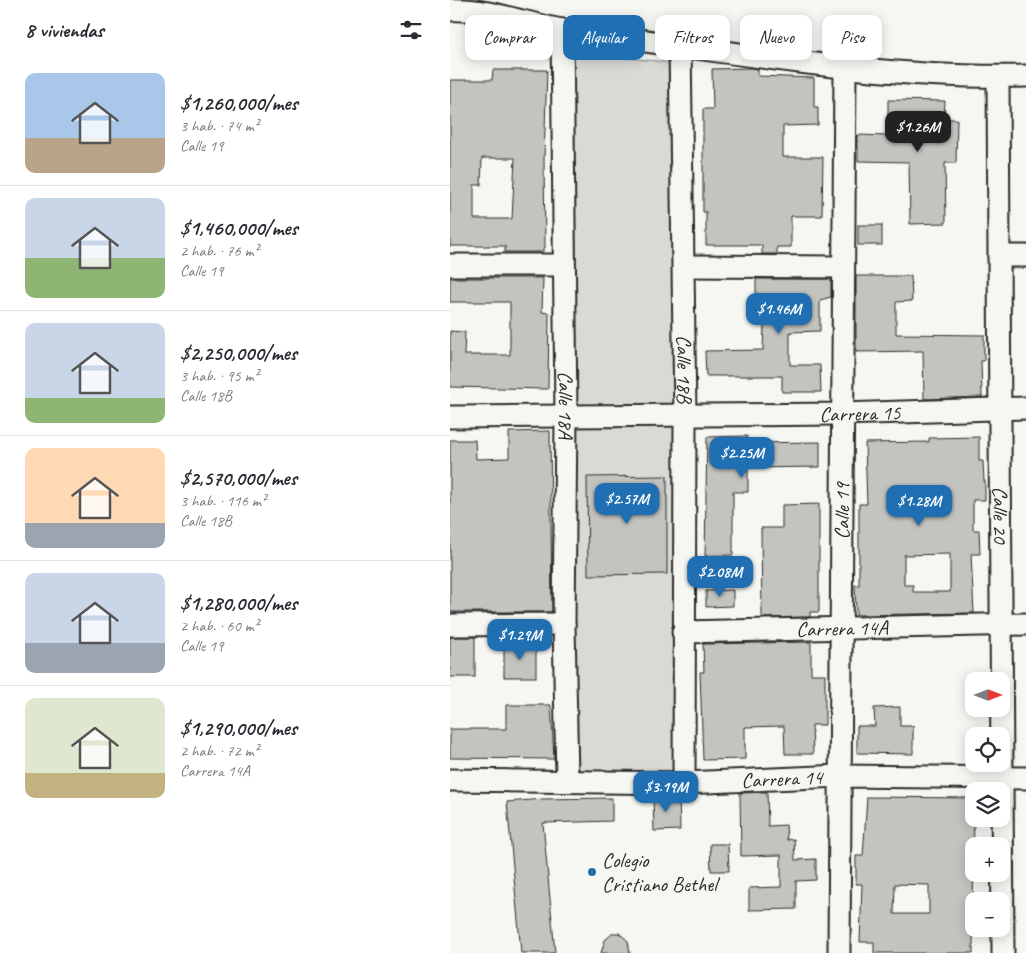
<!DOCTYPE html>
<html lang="es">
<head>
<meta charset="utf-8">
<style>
	:root { --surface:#fff; --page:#f7f7f7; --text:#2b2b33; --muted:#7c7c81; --line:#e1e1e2; --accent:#1f6fb2 }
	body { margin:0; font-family:Caveat,sans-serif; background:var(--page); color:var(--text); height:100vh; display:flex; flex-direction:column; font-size:19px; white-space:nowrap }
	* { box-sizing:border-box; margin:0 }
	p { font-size:16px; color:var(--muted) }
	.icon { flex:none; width:28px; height:28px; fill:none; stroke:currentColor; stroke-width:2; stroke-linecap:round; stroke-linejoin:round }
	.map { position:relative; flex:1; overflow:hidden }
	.drawer { display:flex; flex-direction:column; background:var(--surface); width:450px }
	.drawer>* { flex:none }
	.guide { position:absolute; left:15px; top:15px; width:475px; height:45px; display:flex; gap:10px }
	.needle { width:32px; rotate:90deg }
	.controls { position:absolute; left:515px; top:672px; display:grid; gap:10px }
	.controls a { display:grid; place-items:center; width:45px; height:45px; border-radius:10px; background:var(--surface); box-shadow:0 2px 12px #0003; font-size:25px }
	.price { position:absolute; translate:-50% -42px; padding:0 11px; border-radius:10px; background:var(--accent); color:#fff; font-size:16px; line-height:32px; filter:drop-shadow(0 1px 2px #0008) }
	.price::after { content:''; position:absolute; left:50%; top:30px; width:15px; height:11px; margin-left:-8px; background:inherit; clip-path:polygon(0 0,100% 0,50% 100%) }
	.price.active { background:#222; color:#fff }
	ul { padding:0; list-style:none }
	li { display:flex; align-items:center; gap:15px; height:125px; padding:0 25px }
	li+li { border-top:1px solid var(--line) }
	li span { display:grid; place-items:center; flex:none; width:140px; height:100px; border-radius:10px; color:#555 }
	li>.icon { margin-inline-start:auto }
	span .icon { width:60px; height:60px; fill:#fffc; stroke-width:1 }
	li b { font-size:21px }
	h2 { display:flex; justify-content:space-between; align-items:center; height:60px; padding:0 25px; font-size:21px }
	.tag { padding:0 18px; border-radius:10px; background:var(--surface); box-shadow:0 2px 12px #0003; font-size:18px; line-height:45px }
	.tag.active { background:var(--accent); color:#fff }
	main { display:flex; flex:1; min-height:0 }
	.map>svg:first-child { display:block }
</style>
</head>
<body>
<main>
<section class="drawer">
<h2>8 viviendas<svg class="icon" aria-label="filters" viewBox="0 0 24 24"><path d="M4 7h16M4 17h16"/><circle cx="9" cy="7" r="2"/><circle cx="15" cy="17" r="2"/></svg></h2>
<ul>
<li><span style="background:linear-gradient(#a9c7e8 65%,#b9a48a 0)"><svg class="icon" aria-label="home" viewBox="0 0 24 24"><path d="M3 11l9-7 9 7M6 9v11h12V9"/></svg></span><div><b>$1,260,000/mes</b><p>3 hab. · 74 m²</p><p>Calle 19</p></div></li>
<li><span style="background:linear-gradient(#c9d6e8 60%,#8fb573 0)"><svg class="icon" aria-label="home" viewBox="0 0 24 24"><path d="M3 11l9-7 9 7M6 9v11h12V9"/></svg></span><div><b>$1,460,000/mes</b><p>2 hab. · 76 m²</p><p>Calle 19</p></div></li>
<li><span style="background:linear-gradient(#c9d6e8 75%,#8fb573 0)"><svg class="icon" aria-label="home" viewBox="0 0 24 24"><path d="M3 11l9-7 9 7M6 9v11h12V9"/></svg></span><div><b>$2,250,000/mes</b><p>3 hab. · 95 m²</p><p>Calle 18B</p></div></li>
<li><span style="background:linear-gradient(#ffd9b3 75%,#9aa5b1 0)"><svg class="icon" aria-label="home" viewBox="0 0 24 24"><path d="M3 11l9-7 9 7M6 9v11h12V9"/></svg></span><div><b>$2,570,000/mes</b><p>3 hab. · 116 m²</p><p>Calle 18B</p></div></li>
<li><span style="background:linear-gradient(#c9d6e8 70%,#9aa5b1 0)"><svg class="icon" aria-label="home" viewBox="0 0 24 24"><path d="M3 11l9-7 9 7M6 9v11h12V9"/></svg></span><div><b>$1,280,000/mes</b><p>2 hab. · 60 m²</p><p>Calle 19</p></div></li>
<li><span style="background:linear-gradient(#dfe7d0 75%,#c2b280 0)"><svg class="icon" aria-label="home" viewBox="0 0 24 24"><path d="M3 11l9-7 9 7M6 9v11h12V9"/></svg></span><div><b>$1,290,000/mes</b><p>2 hab. · 72 m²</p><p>Carrera 14A</p></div></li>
</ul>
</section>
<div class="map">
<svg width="576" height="953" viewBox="0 0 576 953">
	<rect width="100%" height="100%" fill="#f6f6f2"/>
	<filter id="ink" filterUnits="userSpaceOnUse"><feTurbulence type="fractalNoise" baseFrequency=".02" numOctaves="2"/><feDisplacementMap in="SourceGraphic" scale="10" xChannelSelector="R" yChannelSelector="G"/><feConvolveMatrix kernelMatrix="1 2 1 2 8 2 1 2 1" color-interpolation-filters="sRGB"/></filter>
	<g filter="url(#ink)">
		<!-- green -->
		<g fill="#d9d9d5" stroke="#828280">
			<polygon points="120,52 225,63 228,409 125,410"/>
			<polygon points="126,422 228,423 225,776 123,775"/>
		</g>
		<!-- building -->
		<g fill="#c3c3c0" stroke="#2b2b2b" fill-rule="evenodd">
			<polygon points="301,68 308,69 308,76 364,78 364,107 368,107 368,125 333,126 333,157 373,157 372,216 341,216 341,247 327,247 327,254 312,254 312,245 256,245 256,212 253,212 253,109 263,109 262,69"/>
			<path d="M43,70H97L94,159L95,248H93V252H55V246H0V80H42ZM32,158H65L62,219H24V185H31Z"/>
			<polygon points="438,100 495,101 494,119 507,119 506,163 495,163 496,223 460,224 459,162 408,161 408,135 438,136"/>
			<rect x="408" y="225" width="24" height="20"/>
			<polygon points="406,276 461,276 462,301 446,302 446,334 534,335 534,361 531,361 532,397 474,399 473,351 406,352"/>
			<polygon points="0,278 93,278 92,312 99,313 98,389 0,387 0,331 15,332 14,355 60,355 60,302 0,302"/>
			<polygon points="306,279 381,279 381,297 370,300 370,331 340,332 340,365 370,365 371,392 332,392 332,376 256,376 255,351 313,350 315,299 306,300"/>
			<polygon points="100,431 102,612 0,612 0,440 25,440 26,459 59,458 59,432"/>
			<polygon points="297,436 297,443 370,442 370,467 298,468 298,492 283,492 283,555 255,556 257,437"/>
			<path d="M529,437V461H533L534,481H535V500H523V530H529L530,554H521L524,613L406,615L405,585H409V504H417L415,443L479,442V438ZM500,554V592H463V585H454V555Z"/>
			<polygon points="217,476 217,574 138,575 137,477"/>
			<polygon points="369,504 369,612 360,612 360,617 312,618 311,528 332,528 332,505"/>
			<polygon points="283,590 283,606 256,607 256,591"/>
			<rect x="0" y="637" width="25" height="40"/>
			<polygon points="361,642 361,674 375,674 375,725 362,725 363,754 335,754 334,726 295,727 295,759 253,760 250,672 254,672 253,644"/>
			<rect x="54" y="644" width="32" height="33"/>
			<polygon points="56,705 101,705 104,759 0,758 0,729 56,729"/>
			<polygon points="450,707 450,726 463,726 463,754 407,753 407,726 425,726 424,708"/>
			<polygon points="317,792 318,826 336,825 337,840 344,839 345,860 366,859 366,880 346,881 346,909 299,910 299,888 331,887 331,855 291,856 290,793"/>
			<polygon points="203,796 229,796 230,830 204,831"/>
			<path d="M417,797L524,798L523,953H424V942H410L412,884H406V856H413ZM445,884L479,885V914H444Z"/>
			<polygon points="162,798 162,821 93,823 105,953 71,953 57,802 93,799"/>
			<polygon points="260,844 278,844 279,871 261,871"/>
			<polygon points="163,933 169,933 178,941 180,953 151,953 155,940"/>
		</g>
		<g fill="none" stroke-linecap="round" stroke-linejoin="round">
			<!-- minor casing -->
			<g stroke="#2b2b2b" stroke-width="25">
				<g id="minor">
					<path d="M0,10C41,8 80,26 119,31C271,49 423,80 576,76"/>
					<path id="s1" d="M112,30L116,416L114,624L117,780"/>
					<path id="s2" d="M230,44L235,416L234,783"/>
					<path id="s3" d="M548,77L553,953"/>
					<polyline points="549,256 576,256"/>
					<polyline points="0,265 113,265"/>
					<polyline points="234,266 393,267"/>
					<path id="s4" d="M0,417L392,414L576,408"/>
					<polyline points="0,625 114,624"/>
					<path id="s5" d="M233,632L576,624"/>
					<path id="s6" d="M0,780L234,783L391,776L576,778"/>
					<path id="s7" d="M389,953L395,68"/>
				</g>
			</g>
			<!-- minor -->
			<use href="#minor" stroke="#f6f6f2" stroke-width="21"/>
		</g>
	</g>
	<!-- markers -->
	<circle fill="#1f6fb2" stroke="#f6f6f2" stroke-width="2" cx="142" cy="872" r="5"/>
	<g text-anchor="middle" stroke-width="4.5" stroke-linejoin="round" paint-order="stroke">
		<!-- street labels -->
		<g font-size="21" fill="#2b2b2b" stroke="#f6f6f2">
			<text dy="7" stroke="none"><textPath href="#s2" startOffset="325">Calle 18B</textPath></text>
			<text dy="7" stroke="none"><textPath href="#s1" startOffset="375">Calle 18A</textPath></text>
			<text dy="7" stroke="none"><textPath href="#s4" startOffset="410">Carrera 15</textPath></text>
			<text dy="7" stroke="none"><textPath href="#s7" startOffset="442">Calle 19</textPath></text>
			<text dy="7" stroke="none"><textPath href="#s3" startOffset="438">Calle 20</textPath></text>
			<text dy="7" stroke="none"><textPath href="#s5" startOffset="159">Carrera 14A</textPath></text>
			<text dy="7" stroke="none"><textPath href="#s6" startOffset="332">Carrera 14</textPath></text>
		</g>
		<!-- poi labels -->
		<g font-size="21" fill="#2b2b2b" stroke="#f6f6f2" text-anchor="start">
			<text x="152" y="867">Colegio<tspan x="152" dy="24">Cristiano Bethel</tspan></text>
		</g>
	</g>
</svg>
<div class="controls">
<a><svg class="needle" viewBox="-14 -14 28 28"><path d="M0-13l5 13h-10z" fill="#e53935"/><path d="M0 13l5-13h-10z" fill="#7c7c81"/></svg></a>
<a><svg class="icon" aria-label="locate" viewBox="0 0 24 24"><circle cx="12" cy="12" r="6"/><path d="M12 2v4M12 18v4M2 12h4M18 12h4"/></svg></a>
<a><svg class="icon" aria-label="layers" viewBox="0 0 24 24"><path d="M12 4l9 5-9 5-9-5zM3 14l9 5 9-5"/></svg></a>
<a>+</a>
<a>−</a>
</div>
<b class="price active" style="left:468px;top:153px">$1.26M</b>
<b class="price" style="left:329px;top:335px">$1.46M</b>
<b class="price" style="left:292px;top:479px">$2.25M</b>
<b class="price" style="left:177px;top:525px">$2.57M</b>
<b class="price" style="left:469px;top:527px">$1.28M</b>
<b class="price" style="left:270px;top:598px">$2.08M</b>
<b class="price" style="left:70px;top:661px">$1.29M</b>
<b class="price" style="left:216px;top:813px">$3.19M</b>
<div class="guide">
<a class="tag">Comprar</a>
<a class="tag active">Alquilar</a>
<a class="tag">Filtros</a>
<a class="tag">Nuevo</a>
<a class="tag">Piso</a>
</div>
</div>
</main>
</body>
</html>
